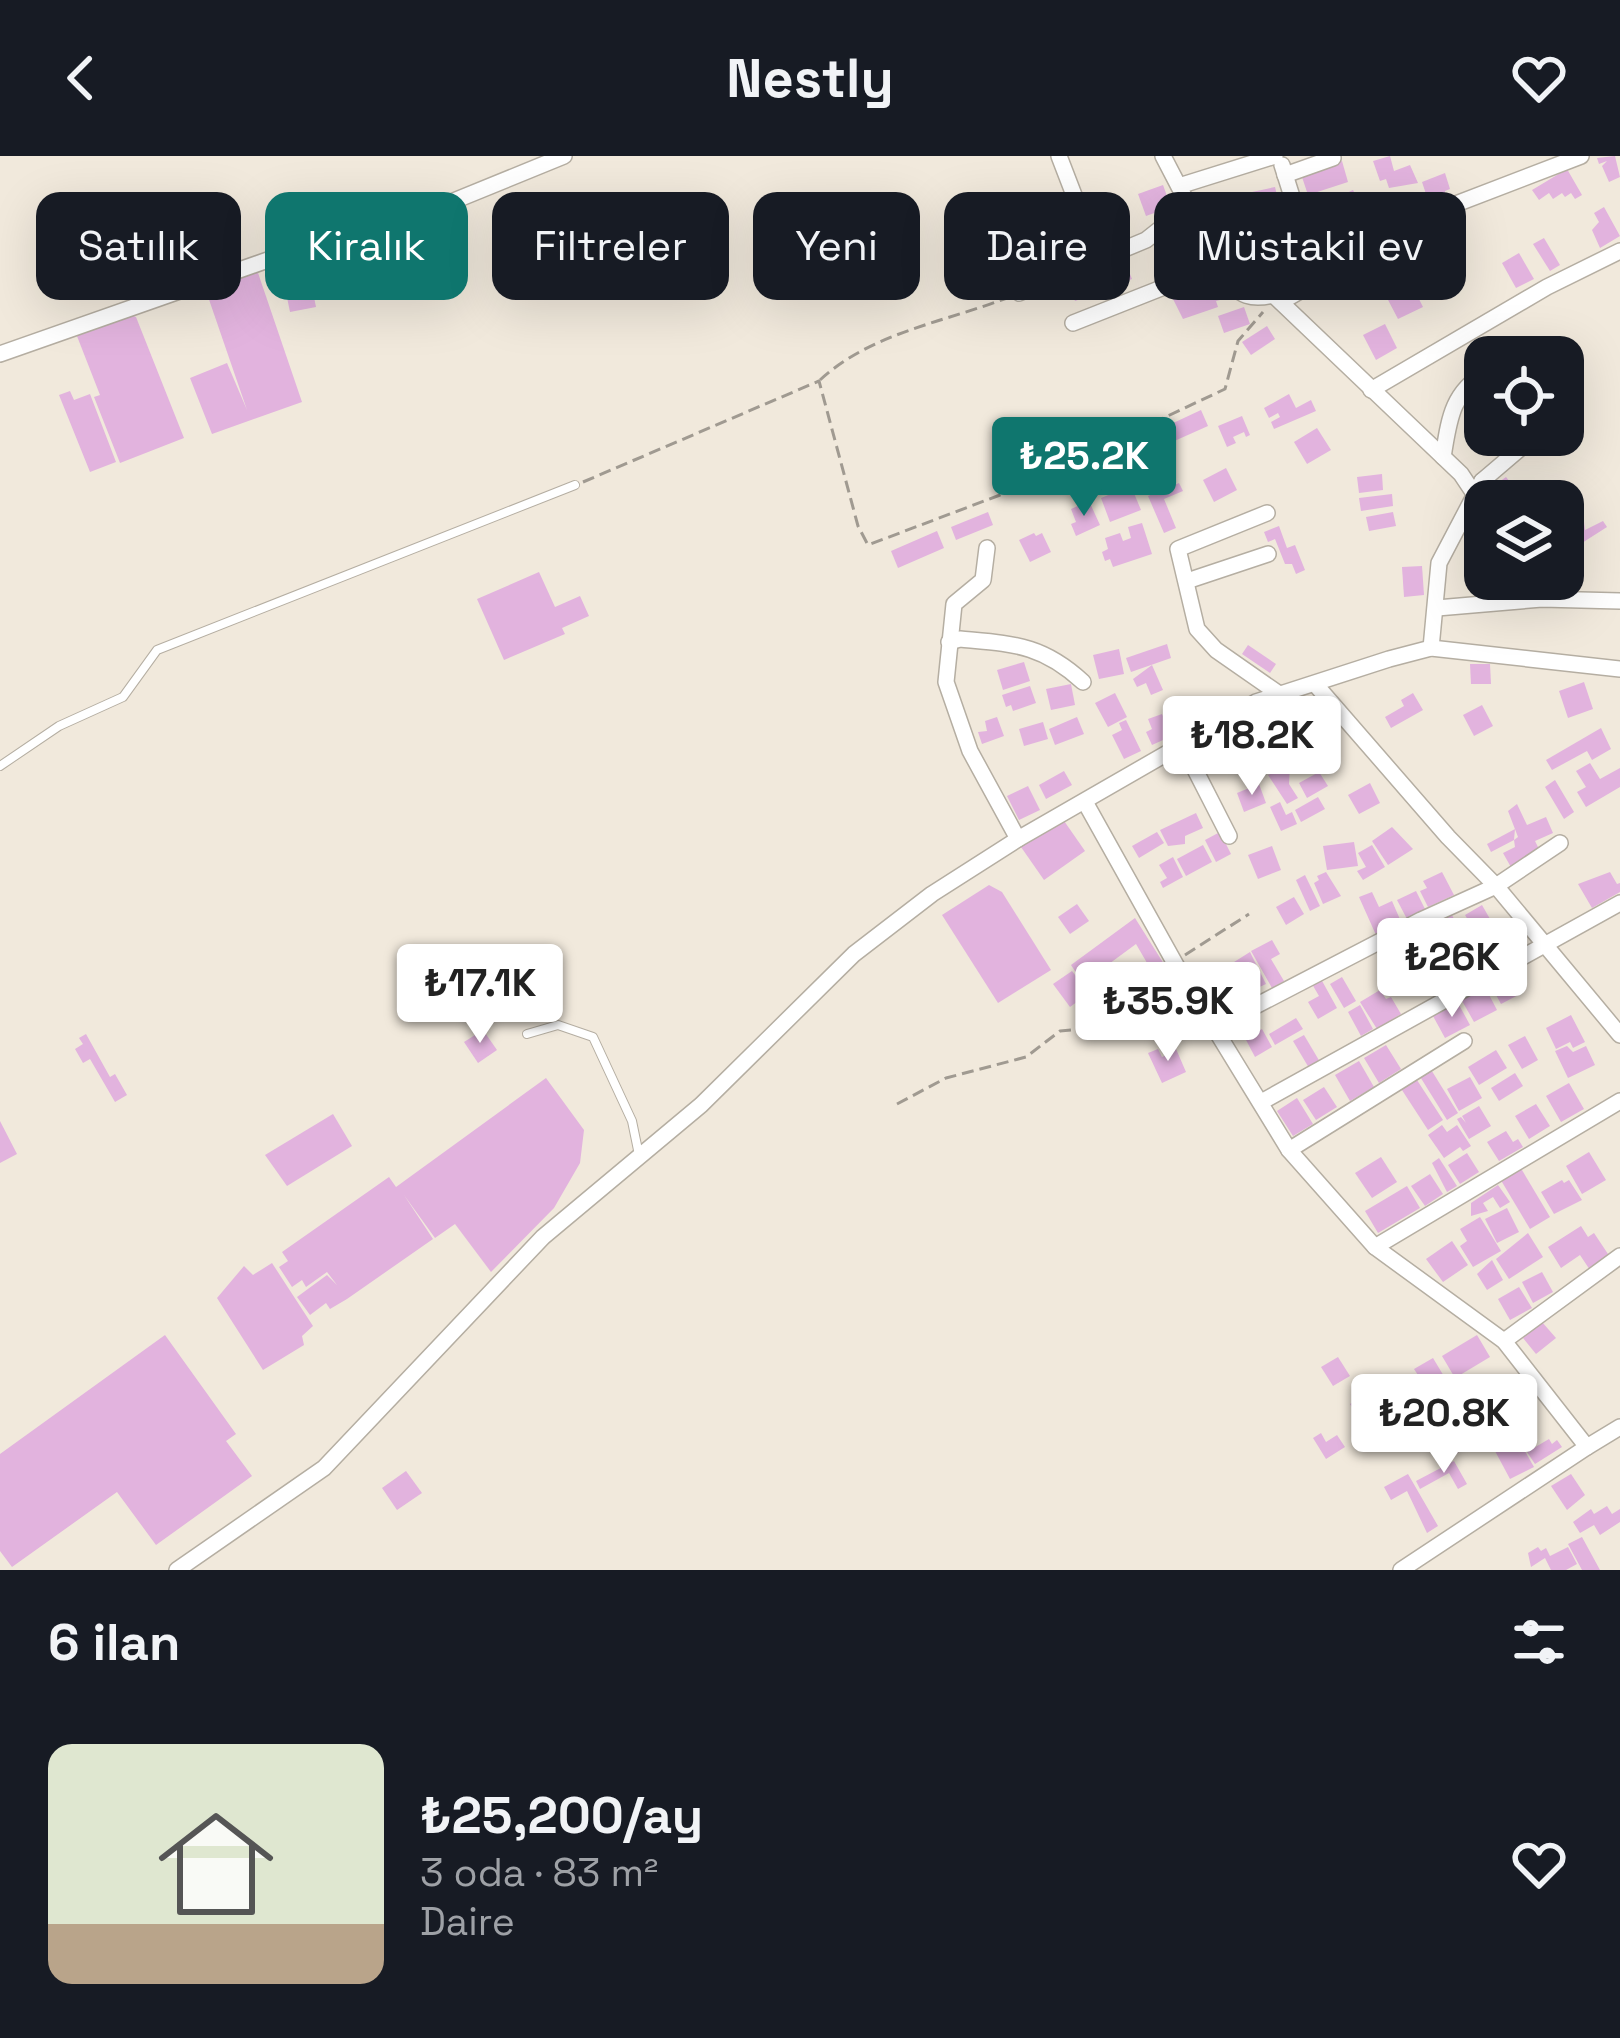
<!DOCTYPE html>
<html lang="tr">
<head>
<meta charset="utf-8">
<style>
	:root { --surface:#171b24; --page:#20242c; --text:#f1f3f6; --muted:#9ea1a6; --line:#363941; --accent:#0f766e }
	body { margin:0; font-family:"Space Grotesk",sans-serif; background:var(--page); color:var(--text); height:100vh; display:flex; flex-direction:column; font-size:45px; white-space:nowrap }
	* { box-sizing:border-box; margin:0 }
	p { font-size:39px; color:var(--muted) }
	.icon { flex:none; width:66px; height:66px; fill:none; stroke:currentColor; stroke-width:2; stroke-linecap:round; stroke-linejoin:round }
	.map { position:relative; height:1414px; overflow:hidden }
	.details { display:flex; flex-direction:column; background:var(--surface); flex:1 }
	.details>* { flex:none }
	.hud { position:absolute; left:36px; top:36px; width:1548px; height:108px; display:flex; gap:24px }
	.buttons { position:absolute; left:1464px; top:180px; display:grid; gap:24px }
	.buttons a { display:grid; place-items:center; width:120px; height:120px; border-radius:24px; background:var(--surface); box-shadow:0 12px 48px #0002; font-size:60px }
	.price { position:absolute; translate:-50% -102px; padding:0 27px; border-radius:12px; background:#fff; color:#222; font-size:39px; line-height:78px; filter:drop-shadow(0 3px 6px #0008) }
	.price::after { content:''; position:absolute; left:50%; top:72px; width:36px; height:27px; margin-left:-18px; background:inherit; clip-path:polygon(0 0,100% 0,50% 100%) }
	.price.on { background:var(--accent); color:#fff }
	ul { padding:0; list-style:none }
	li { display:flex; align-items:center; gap:36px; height:300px; padding:0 48px }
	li+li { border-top:3px solid var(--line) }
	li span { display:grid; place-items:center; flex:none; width:336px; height:240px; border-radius:24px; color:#555 }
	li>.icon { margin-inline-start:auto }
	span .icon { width:144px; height:144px; fill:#fffc; stroke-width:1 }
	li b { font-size:51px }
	h2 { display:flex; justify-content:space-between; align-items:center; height:144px; padding:0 48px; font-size:51px }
	.pill { padding:0 42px; border-radius:24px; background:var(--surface); box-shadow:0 12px 48px #0002; font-size:42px; line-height:108px }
	.pill.on { background:var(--accent); color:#fff }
	header { display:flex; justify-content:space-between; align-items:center; height:156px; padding:0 48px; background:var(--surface); font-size:54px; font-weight:700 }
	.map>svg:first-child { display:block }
</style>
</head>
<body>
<header><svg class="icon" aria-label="back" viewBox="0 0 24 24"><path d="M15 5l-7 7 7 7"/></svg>Nestly<svg class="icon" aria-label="heart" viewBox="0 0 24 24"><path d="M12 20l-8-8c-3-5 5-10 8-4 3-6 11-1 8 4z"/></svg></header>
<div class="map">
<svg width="1620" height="1414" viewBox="0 0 1620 1414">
	<rect width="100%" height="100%" fill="#f1e9dc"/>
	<!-- building -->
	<g fill="#e2b3de">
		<polygon points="1390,0 1394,15 1410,9 1418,27 1389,32 1386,23 1380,25 1373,5"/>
		<polygon points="1615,0 1620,21 1609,26 1602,10 1607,5 1599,8 1597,2"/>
		<polygon points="1342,5 1348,26 1308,39 1301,18"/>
		<polygon points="1567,13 1582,39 1575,43 1571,37 1565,41 1562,37 1553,43 1549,37 1539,44 1532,34"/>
		<polygon points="1445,17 1450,33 1445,35 1445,43 1429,49 1431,54 1422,57 1417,45 1427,41 1422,26"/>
		<polygon points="1163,29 1171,51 1146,60 1138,38"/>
		<polygon points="1275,31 1280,52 1256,57 1252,36"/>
		<polygon points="1353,34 1367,63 1353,71 1338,41"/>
		<polygon points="1604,51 1620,80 1600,92 1592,74 1599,66 1594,57"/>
		<polygon points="1442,62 1449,79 1403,97 1396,80"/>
		<polygon points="1062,67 1071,88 1048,97 1040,75"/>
		<polygon points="1194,69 1210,102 1202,106 1193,89 1169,101 1161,86"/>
		<polygon points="1347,71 1353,78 1363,74 1370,88 1345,100 1334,77"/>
		<polygon points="1297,75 1307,99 1281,109 1271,86"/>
		<polygon points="1029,82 1042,119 1031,123 1017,86"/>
		<polygon points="1544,82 1560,109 1550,115 1533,88"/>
		<polygon points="1519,97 1534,123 1516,132 1502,107"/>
		<polygon points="1123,101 1132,123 1110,132 1101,110"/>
		<polygon points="256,111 302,246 212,278 190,222 227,207 247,254 204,129"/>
		<polygon points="1092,115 1100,136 1075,145 1067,125"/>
		<polygon points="310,121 316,151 290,156 284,127"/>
		<polygon points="1212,122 1220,144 1216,145 1218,151 1183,163 1170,137"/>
		<polygon points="1411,127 1423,151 1398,163 1386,140"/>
		<polygon points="1244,151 1250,168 1224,177 1218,160"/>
		<polygon points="123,156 136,161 184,282 120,307 94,241 100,239 75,175"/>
		<polygon points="1385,168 1397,192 1376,204 1363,179"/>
		<polygon points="1267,170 1275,183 1251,199 1242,186"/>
		<polygon points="70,235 74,244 90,238 116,306 90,316 59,239"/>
		<polygon points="1289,238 1296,252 1311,244 1316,255 1274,273 1271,266 1280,261 1278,257 1269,262 1264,252"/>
		<polygon points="1201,254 1208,270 1161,291 1154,276"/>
		<polygon points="1242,260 1250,279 1246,281 1244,276 1233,281 1236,287 1227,291 1218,270"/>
		<polygon points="1317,272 1331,294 1307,308 1294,286"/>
		<polygon points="1226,312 1237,334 1214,346 1203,324"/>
		<polygon points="1382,318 1383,334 1359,337 1357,321"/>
		<polygon points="1506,321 1519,337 1532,327 1538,334 1549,327 1554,333 1538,345 1528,341 1507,345 1495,329"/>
		<polygon points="1179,327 1183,335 1164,343 1176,372 1164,377 1148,340"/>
		<polygon points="1131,330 1141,354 1110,366 1101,342"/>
		<polygon points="1392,338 1393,350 1361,355 1359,342"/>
		<polygon points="1089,345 1100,369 1076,380 1071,368 1076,366 1071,353"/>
		<polygon points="988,356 993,369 956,384 951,371"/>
		<polygon points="1393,356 1396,370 1369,375 1366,361"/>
		<polygon points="1603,365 1607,371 1571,394 1566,388 1581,377 1577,371 1584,366 1585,374"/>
		<polygon points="1142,367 1152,398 1113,411 1110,403 1105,405 1102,396 1108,393 1105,382 1120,377 1123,385 1131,382 1128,371"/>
		<polygon points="1279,370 1287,392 1295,389 1305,414 1296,418 1292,408 1285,408 1275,383 1268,386 1264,376"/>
		<polygon points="937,375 944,392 898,412 891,395"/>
		<polygon points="1034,377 1036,380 1042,377 1051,396 1030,406 1019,384"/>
		<polygon points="1422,410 1424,439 1404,441 1402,411"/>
		<polygon points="539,416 555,451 580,440 589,460 562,472 565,478 504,504 477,443"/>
		<polygon points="1167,488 1171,502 1131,516 1126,502"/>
		<polygon points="1248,489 1276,508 1270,517 1242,498"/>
		<polygon points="1119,493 1124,518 1099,523 1093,499"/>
		<polygon points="1024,506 1030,525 1003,534 997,514"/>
		<polygon points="1470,508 1490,508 1491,528 1471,528"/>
		<polygon points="1152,509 1163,534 1151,539 1146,527 1137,531 1133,523"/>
		<polygon points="1584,526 1593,553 1568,562 1559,535"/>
		<polygon points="1071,528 1075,549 1051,554 1046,533"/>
		<polygon points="1030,530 1036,547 1013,555 1011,549 1006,551 1002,539"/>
		<polygon points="1115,537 1127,561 1108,571 1095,547"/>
		<polygon points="1413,537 1423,554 1391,572 1385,561 1404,550 1401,544"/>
		<polygon points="1188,545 1198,566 1175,577 1165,555 1173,551 1178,562 1185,559 1180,548"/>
		<polygon points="1482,549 1493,570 1474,580 1463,559"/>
		<polygon points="1162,558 1172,580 1152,589 1146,576 1152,573 1148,563"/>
		<polygon points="997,561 1004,580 982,588 978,576 987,575 985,565"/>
		<polygon points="1077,561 1084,578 1055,589 1049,573"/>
		<polygon points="1126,564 1141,595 1124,603 1112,579 1122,574 1119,567"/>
		<polygon points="1043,566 1048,583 1024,590 1019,573"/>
		<polygon points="1601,572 1611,593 1592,604 1587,595 1552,614 1546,604"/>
		<polygon points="1590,607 1600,623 1620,612 1620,631 1586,651 1577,636 1586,631 1576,615"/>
		<polygon points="1290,609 1289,628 1298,642 1287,648 1268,619"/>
		<polygon points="1064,615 1072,629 1046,643 1039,629"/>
		<polygon points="1319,616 1328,630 1307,642 1299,627"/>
		<polygon points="1555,624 1574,656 1564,663 1545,631"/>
		<polygon points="1370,627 1380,647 1359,658 1348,639"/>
		<polygon points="1259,628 1266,647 1244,656 1237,637"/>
		<polygon points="1028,630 1040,654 1019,664 1007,640"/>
		<polygon points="1318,641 1325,653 1301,666 1295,654"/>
		<polygon points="1280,646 1286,659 1292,656 1297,668 1281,675 1270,651"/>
		<polygon points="1517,648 1527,669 1546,661 1553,677 1535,685 1541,697 1512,713 1503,697 1515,691 1514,684 1491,696 1487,688 1515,673 1514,684 1518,681 1508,655"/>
		<polygon points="1196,657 1203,672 1185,680 1185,688 1168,690 1160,674"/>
		<polygon points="1062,662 1085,695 1044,724 1021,691"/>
		<polygon points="1392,671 1413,693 1388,709 1372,685"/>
		<polygon points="1157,676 1164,687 1139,702 1132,690"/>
		<polygon points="1220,676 1231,698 1216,706 1205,684"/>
		<polygon points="1354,686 1358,710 1327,714 1323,690"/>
		<polygon points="1203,689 1212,706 1186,720 1177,703"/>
		<polygon points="1372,689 1385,711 1363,724 1357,715 1366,711 1358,697"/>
		<polygon points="1272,690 1281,714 1258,723 1248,699"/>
		<polygon points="1173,701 1183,721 1163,732 1160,726 1167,722 1159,709"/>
		<polygon points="1326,716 1341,740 1323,748 1314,727 1319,724 1317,720"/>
		<polygon points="1442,716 1454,739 1428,751 1420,735 1427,732 1423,725"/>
		<polygon points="1610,716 1617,728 1620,727 1620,736 1592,752 1578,728"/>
		<polygon points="1305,719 1320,750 1310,755 1296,724"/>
		<polygon points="989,729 1002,736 1051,814 998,847 942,759"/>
		<polygon points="1416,735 1425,753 1407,763 1397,744"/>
		<polygon points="1372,736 1379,751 1392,745 1402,768 1376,779 1359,741"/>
		<polygon points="1294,741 1304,758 1286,769 1276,751"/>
		<polygon points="1077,748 1089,765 1070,778 1058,761"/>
		<polygon points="1482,749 1494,770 1477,779 1465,759"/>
		<polygon points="1450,755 1463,781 1456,784 1460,792 1447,798 1431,764"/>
		<polygon points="1135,762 1169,816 1157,824 1136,788 1083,827 1071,809"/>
		<polygon points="1507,770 1510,778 1471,799 1477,809 1466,815 1457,798"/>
		<polygon points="1272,784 1280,798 1271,803 1284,825 1272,832 1251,795"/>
		<polygon points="1250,796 1266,828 1236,842 1238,846 1224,854 1207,823"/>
		<polygon points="1435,806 1441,816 1413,831 1407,820"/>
		<polygon points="1072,815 1089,837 1070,851 1053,828"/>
		<polygon points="1510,815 1522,837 1501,848 1489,826"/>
		<polygon points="1171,819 1196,857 1190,861 1184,853 1176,858 1156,828"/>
		<polygon points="1342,821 1356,845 1344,852 1330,828"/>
		<polygon points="1321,823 1337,852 1318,863 1308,846 1319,840 1312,828"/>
		<polygon points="1485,831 1497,854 1474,866 1461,843"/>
		<polygon points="1380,834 1386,843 1391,841 1401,858 1377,873 1360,846"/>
		<polygon points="1458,847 1470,869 1445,882 1433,860"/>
		<polygon points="1360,849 1373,873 1361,880 1348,856"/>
		<polygon points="1571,859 1585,886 1573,892 1570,886 1556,893 1546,872"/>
		<polygon points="1296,862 1303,873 1275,889 1269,878"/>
		<polygon points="1262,873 1272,891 1255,901 1245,882"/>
		<polygon points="483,874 497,894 478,907 464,886"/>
		<polygon points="86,878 110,921 115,918 127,939 115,946 90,903 83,907 75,893 83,888 79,882"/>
		<polygon points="1304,879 1320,906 1309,912 1293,885"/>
		<polygon points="1525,880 1538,904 1522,913 1508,889"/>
		<polygon points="1173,886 1186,916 1162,927 1148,897 1158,893 1162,901 1172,897 1168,889"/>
		<polygon points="1386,889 1401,913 1379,927 1364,902"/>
		<polygon points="1567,890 1573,896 1586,890 1595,909 1568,922 1555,895"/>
		<polygon points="1496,894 1507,912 1479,929 1468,911"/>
		<polygon points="1359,905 1374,931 1350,945 1335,919"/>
		<polygon points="1430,912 1458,957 1447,964 1419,919"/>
		<polygon points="1515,917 1523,930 1499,945 1491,932"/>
		<polygon points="1415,921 1443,964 1428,974 1400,931"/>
		<polygon points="1470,921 1482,942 1459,955 1447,933"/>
		<polygon points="546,922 584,974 580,1007 554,1052 491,1116 455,1068 435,1082 404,1039 433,1083 347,1143 330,1153 326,1147 310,1159 297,1141 327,1119 337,1129 327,1116 306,1131 302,1124 292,1131 279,1111 288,1105 282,1096 389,1021 396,1031"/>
		<polygon points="1569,927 1584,953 1561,966 1546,940"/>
		<polygon points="1324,931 1337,951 1316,964 1303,944"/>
		<polygon points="1297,942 1313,968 1293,980 1277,955"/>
		<polygon points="1536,948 1550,970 1529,983 1515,960"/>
		<polygon points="1479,950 1491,970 1469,983 1457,963 1461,961 1466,967 1462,960"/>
		<polygon points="333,958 352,990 287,1030 265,999"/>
		<polygon points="0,965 17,998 0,1007"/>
		<polygon points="1442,969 1447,976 1457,969 1471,990 1463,995 1460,991 1444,1002 1428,979"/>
		<polygon points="1506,975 1513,986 1518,983 1523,991 1499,1005 1487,986"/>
		<polygon points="1589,996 1606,1024 1582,1038 1566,1010"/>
		<polygon points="1467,997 1479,1016 1460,1028 1448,1009"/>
		<polygon points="1381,1001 1397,1026 1372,1042 1355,1017"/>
		<polygon points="1439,1002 1457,1030 1447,1036 1432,1007"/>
		<polygon points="1519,1009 1550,1061 1530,1073 1499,1021"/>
		<polygon points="1430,1018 1443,1038 1425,1050 1411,1030"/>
		<polygon points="1562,1024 1564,1027 1569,1024 1582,1044 1554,1058 1541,1036"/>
		<polygon points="1498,1029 1510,1046 1500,1052 1493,1041 1483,1047 1488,1055 1471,1060 1471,1047"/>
		<polygon points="1407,1030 1420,1052 1378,1077 1365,1055"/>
		<polygon points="1507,1052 1519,1076 1497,1087 1485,1063"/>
		<polygon points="1480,1061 1501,1095 1473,1111 1460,1090 1467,1085 1460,1073"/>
		<polygon points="1581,1070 1588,1081 1594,1077 1610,1101 1590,1114 1580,1099 1561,1112 1548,1091"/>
		<polygon points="1528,1077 1543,1101 1509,1123 1496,1103"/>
		<polygon points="1452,1085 1468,1109 1443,1126 1426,1103"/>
		<polygon points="1492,1104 1503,1124 1487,1134 1477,1118"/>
		<polygon points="272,1107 313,1170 302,1180 304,1189 263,1214 217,1142 244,1110 253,1119"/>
		<polygon points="1542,1116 1553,1136 1533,1147 1522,1126"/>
		<polygon points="1519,1131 1532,1152 1510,1164 1498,1143"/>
		<polygon points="1542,1166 1556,1182 1536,1198 1523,1182"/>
		<polygon points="165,1179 236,1278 226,1285 252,1320 156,1389 117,1336 12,1411 0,1395 0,1298"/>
		<polygon points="1477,1179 1490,1201 1455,1222 1442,1200"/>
		<polygon points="1338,1201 1350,1220 1333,1230 1321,1211"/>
		<polygon points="1433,1202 1445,1222 1427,1233 1414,1213"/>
		<polygon points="1523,1224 1534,1242 1512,1255 1501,1238"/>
		<polygon points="1381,1229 1399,1259 1395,1262 1393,1258 1366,1274 1350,1248"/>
		<polygon points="1415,1229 1422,1241 1400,1254 1393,1242"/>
		<polygon points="1481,1233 1495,1257 1475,1268 1461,1244"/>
		<polygon points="1504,1247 1510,1256 1503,1260 1507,1267 1449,1302 1446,1297 1472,1281 1467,1274 1498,1259 1494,1253"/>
		<polygon points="1321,1277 1326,1286 1337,1279 1345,1291 1326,1303 1313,1282"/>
		<polygon points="1518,1283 1534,1311 1510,1323 1495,1295"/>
		<polygon points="1549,1283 1552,1288 1557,1284 1562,1291 1535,1308 1527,1296"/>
		<polygon points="1454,1305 1467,1328 1458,1333 1449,1317 1420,1333 1416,1325"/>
		<polygon points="406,1315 422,1337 397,1354 382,1332"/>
		<polygon points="1408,1318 1438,1370 1427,1377 1407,1335 1391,1344 1384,1331"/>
		<polygon points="1571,1318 1585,1339 1567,1354 1551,1330"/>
		<polygon points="1607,1350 1612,1358 1620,1353 1620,1366 1600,1379 1594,1369 1580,1377 1573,1366 1591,1353 1594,1358"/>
		<polygon points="1582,1381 1600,1414 1582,1414 1568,1388"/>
		<polygon points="1538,1391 1541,1395 1546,1392 1550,1400 1568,1391 1577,1408 1566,1414 1551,1414 1545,1402 1531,1411 1528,1397"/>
	</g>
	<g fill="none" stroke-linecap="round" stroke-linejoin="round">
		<!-- service casing -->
		<g stroke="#b5aea2" stroke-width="10">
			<g id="service">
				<polyline points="1563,365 1579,357"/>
				<polyline points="1543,442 1552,423"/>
				<polyline points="0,610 59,570 123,541 157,494 575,329"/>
				<polyline points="527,878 558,869 593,881 632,965 639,999"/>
			</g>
		</g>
		<!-- minor casing -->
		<g stroke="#b5aea2" stroke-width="18">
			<g id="minor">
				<polyline points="1059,0 1099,104"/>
				<polyline points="1163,0 1189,50 1246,113 1461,318 1475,339"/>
				<polyline points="1282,9 1294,47"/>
				<polyline points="1285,19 1333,2"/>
				<polyline points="1179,30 1275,0"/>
				<polyline points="1019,137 1146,84 1189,50"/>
				<polyline points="1281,146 1377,91 1383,76 1581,0"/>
				<path d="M1073,167L1207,114C1235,126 1237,148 1273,139"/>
				<polyline points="0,198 302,92 439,51 564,0"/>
				<polyline points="1511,201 1517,197"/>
				<polyline points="1371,234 1547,131 1620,95"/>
				<polyline points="1563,256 1574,247"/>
				<path d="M1443,301C1449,265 1451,237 1485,217"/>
				<polyline points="1482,325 1500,345"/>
				<polyline points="1267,357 1178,393 1197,473 1216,494 1282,540"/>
				<polyline points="987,392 983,424 954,448 946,526 970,595 1018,683"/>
				<polyline points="1187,425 1268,398"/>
				<polyline points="1437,452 1542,443 1620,445"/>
				<path d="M949,486L960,483C1013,488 1042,488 1083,526"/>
				<polyline points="1431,492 1439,407 1482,325 1536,279"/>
				<polyline points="1315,528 1448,681 1496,730 1620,879"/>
				<polyline points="1182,588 1229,680"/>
				<polyline points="1085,646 1177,811 1289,994 1375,1091 1504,1185 1587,1291 1620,1271"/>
				<polyline points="1215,871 1421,764 1496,730 1560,687"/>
				<polyline points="1263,945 1620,747"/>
				<polyline points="1289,994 1464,885"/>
				<polyline points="1375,1091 1620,945"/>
				<polyline points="1504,1185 1620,1100"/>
				<polyline points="177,1414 324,1312 543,1081 701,949 854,798 932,738 1018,683 1256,546 1389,503 1431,492 1620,513"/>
				<polyline points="1401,1414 1587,1291"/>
			</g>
		</g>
		<!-- path -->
		<g stroke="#a09a91" stroke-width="3" stroke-dasharray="12 6" stroke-linecap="butt">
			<path d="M820,224C871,177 944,166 1007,142"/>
			<polyline points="583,326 819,225 858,370 868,389 1000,339 1225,233 1238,185 1263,156"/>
			<polyline points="1185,799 1249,758"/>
			<polyline points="897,948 946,922 1026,901 1060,875 1124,869 1200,873"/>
		</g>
		<!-- service -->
		<use href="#service" stroke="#fff" stroke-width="8"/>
		<!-- minor -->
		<use href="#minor" stroke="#fff" stroke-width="15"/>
	</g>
</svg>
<div class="buttons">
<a><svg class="icon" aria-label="locate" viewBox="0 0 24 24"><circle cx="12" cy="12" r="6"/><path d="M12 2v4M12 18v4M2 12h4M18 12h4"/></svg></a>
<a><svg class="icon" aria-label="layers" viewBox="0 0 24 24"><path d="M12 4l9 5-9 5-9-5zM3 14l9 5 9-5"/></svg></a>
</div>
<b class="price on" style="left:1084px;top:363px">₺25.2K</b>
<b class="price" style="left:1252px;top:642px">₺18.2K</b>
<b class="price" style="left:1452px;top:864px">₺26K</b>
<b class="price" style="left:480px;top:890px">₺17.1K</b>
<b class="price" style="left:1168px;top:908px">₺35.9K</b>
<b class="price" style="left:1444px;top:1320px">₺20.8K</b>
<div class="hud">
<a class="pill">Satılık</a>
<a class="pill on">Kiralık</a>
<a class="pill">Filtreler</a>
<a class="pill">Yeni</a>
<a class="pill">Daire</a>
<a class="pill">Müstakil ev</a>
</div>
</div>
<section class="details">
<h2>6 ilan<svg class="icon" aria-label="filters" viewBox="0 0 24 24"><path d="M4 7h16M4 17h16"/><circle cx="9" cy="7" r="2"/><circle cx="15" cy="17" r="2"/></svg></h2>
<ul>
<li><span style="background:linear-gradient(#dfe7d0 75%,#b9a48a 0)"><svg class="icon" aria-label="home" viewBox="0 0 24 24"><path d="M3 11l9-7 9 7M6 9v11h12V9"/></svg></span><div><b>₺25,200/ay</b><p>3 oda · 83 m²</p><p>Daire</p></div><svg class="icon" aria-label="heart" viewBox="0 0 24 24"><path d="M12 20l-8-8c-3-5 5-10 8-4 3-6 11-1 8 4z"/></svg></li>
</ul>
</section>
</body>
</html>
